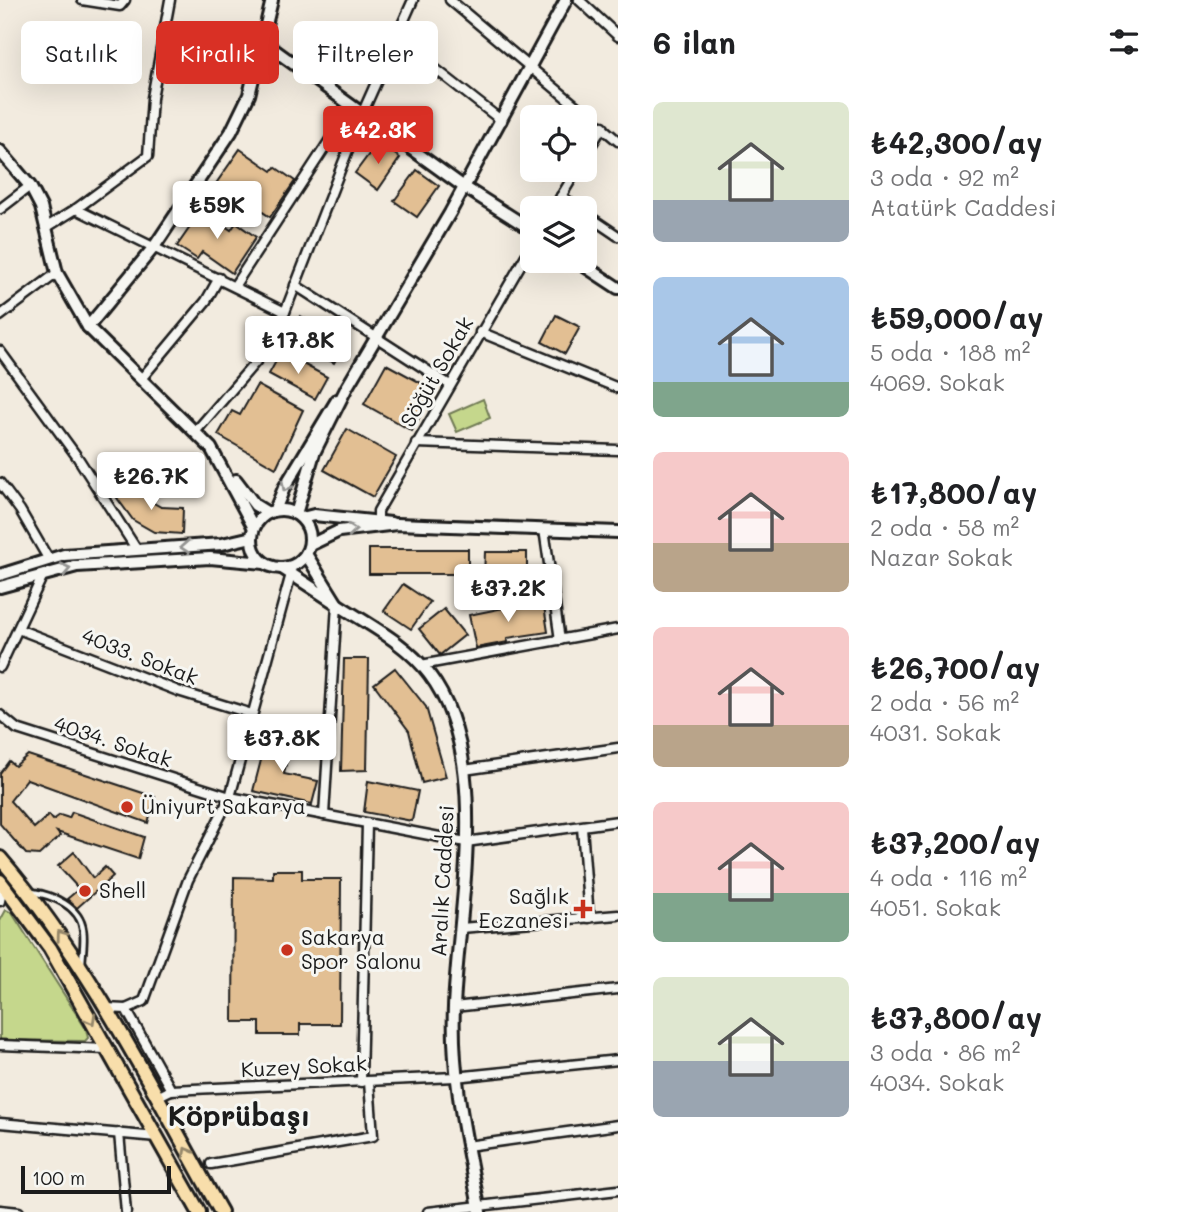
<!DOCTYPE html>
<html lang="tr">
<head>
<meta charset="utf-8">
<style>
	:root { --surface:#fff; --page:#f6f6f6; --text:#202124; --muted:#757577; --accent:#d93025 }
	body { margin:0; font-family:Mali,sans-serif; background:var(--page); color:var(--text); height:100vh; display:flex; flex-direction:column; font-size:26px; white-space:nowrap }
	* { box-sizing:border-box; margin:0 }
	p { font-size:23px; color:var(--muted) }
	.icon { flex:none; width:38px; height:38px; fill:none; stroke:currentColor; stroke-width:2; stroke-linecap:round; stroke-linejoin:round }
	.map { position:relative; flex:1; overflow:hidden }
	.panel { display:flex; flex-direction:column; background:var(--surface); width:560px }
	.panel>* { flex:none }
	.top-card { position:absolute; left:21px; top:21px; width:492px; height:63px; display:flex; gap:14px }
	.fabs { position:absolute; left:520px; top:105px; display:grid; gap:14px }
	.fabs a { display:grid; place-items:center; width:77px; height:77px; border-radius:10px; background:var(--surface); box-shadow:0 7px 28px #0002; font-size:35px }
	.scale { position:absolute; left:21px; bottom:18px; width:150px; box-sizing:border-box; padding-left:7px; border:4px solid #1c1c1c; border-top:0; font-size:19px; line-height:24px; white-space:nowrap; color:#1c1c1c; -webkit-text-stroke:5px #f6f6f2; paint-order:stroke }
	.price { position:absolute; translate:-50% -60px; padding:0 16px; border-radius:7px; background:#fff; color:#222; font-size:23px; line-height:46px; filter:drop-shadow(0 2px 4px #0008) }
	.price::after { content:''; position:absolute; left:50%; top:42px; width:21px; height:16px; margin-left:-10px; background:inherit; clip-path:polygon(0 0,100% 0,50% 100%) }
	.price.active { background:var(--accent); color:#fff }
	ul { padding:0; list-style:none }
	li { display:flex; align-items:center; gap:21px; height:175px; padding:0 35px }
	li span { display:grid; place-items:center; flex:none; width:196px; height:140px; border-radius:10px; color:#555 }
	li>.icon { margin-inline-start:auto }
	span .icon { width:84px; height:84px; fill:#fffc; stroke-width:1 }
	li b { font-size:30px }
	h2 { display:flex; justify-content:space-between; align-items:center; height:84px; padding:0 35px; font-size:30px }
	.chip { padding:0 24px; border-radius:10px; background:var(--surface); box-shadow:0 7px 28px #0002; font-size:24px; line-height:63px }
	.chip.active { background:var(--accent); color:#fff }
	main { display:flex; flex:1; min-height:0 }
	.map>svg:first-child { display:block }
</style>
</head>
<body>
<main>
<div class="map">
<svg width="618" height="1212" viewBox="0 0 618 1212">
	<rect width="100%" height="100%" fill="#f2ebdf"/>
	<filter id="ink" filterUnits="userSpaceOnUse"><feTurbulence type="fractalNoise" baseFrequency=".0143" numOctaves="2"/><feDisplacementMap in="SourceGraphic" scale="14" xChannelSelector="R" yChannelSelector="G"/><feConvolveMatrix kernelMatrix="1 2 1 2 8 2 1 2 1" color-interpolation-filters="sRGB"/></filter>
	<g filter="url(#ink)">
		<!-- green -->
		<g fill="#c5d78c" stroke="#707a54" stroke-width="2">
			<polygon points="483,399 490,418 457,432 449,414"/>
			<polygon points="6,910 12,913 86,1029 88,1038 85,1041 0,1040 0,921"/>
		</g>
		<!-- building -->
		<g fill="#e2bf93" stroke="#1c1c1c" stroke-width="2">
			<polygon points="378,142 400,158 378,190 355,173"/>
			<polygon points="240,149 272,171 275,167 295,181 270,217 238,195 236,199 215,185"/>
			<polygon points="417,170 439,186 417,217 394,201"/>
			<polygon points="202,210 231,230 236,223 256,237 232,273 202,252 197,259 177,246"/>
			<polygon points="556,315 580,327 565,354 542,342"/>
			<polygon points="300,316 346,341 334,363 288,338"/>
			<polygon points="281,352 327,377 315,399 269,374"/>
			<polygon points="386,364 434,390 412,431 364,404"/>
			<polygon points="257,385 303,410 276,468 218,435 232,411 240,415"/>
			<polygon points="347,429 396,457 373,497 324,470"/>
			<polygon points="137,483 152,502 161,507 183,508 182,534 154,532 133,520 117,498"/>
			<rect x="369" y="549" width="99" height="25"/>
			<polygon points="485,552 527,552 527,577 484,577"/>
			<polygon points="403,584 430,602 411,629 384,611"/>
			<polygon points="543,600 548,632 507,638 508,642 476,648 469,615"/>
			<polygon points="444,609 465,635 440,655 419,629"/>
			<polygon points="344,659 369,659 367,770 341,771"/>
			<polygon points="395,668 426,707 446,777 422,783 409,731 374,684"/>
			<polygon points="268,733 291,740 284,774 318,781 312,804 253,791"/>
			<polygon points="28,755 155,797 148,823 27,779 10,801 34,828 49,815 53,820 60,815 69,818 72,812 144,837 138,859 57,832 60,836 39,855 26,854 0,824 0,773 9,761 15,766"/>
			<polygon points="368,781 418,791 412,821 364,812"/>
			<polygon points="74,852 93,878 105,867 113,876 77,908 67,899 79,889 58,866"/>
			<polygon points="273,870 302,870 302,879 341,879 340,1024 300,1024 300,1035 260,1035 260,1022 233,1022 234,877 273,878"/>
		</g>
		<g fill="none" stroke-linecap="round" stroke-linejoin="round">
			<!-- service casing -->
			<g stroke="#1c1c1c" stroke-width="10">
				<path id="service" d="M32,892C52,895 80,906 83,930C85,941 82,954 82,965"/>
			</g>
			<!-- minor casing -->
			<g stroke="#1c1c1c" stroke-width="13">
				<g id="minor">
					<polyline points="82,0 120,6 125,0"/>
					<polyline points="450,0 618,141"/>
					<polyline points="579,0 618,36"/>
					<polyline points="396,38 502,121"/>
					<polyline points="584,157 603,126"/>
					<polyline points="561,196 578,208"/>
					<polyline points="554,208 577,170"/>
					<polyline points="0,209 30,186"/>
					<polyline points="76,209 285,312"/>
					<polyline points="584,213 618,236"/>
					<polyline points="47,227 76,209 148,156 152,98 170,0"/>
					<polyline points="235,285 352,106"/>
					<polyline points="295,285 450,385"/>
					<polyline points="0,316 57,273"/>
					<polyline points="480,332 618,388"/>
					<polyline points="0,351 78,458 137,550"/>
					<polyline points="141,379 206,301 219,278"/>
					<polyline points="196,431 266,350 285,312 362,114 413,0"/>
					<polyline points="416,443 618,450"/>
					<polyline points="0,483 20,510 49,560"/>
					<polyline points="378,520 378,511 532,245"/>
					<polyline points="544,529 560,640"/>
					<polyline points="18,629 178,691 252,714"/>
					<polyline points="421,665 618,629"/>
					<polyline points="0,667 43,575"/>
					<polyline points="0,715 17,729 230,797 466,842 618,821"/>
					<polyline points="464,770 618,748"/>
					<polyline points="324,815 337,604"/>
					<polyline points="582,827 589,918"/>
					<polyline points="0,901 3,884"/>
					<polyline points="461,928 618,915"/>
					<polyline points="454,1007 618,989"/>
					<polyline points="105,1008 126,1009 171,1090"/>
					<polyline points="126,1009 144,1001 188,880 230,797 291,574"/>
					<polyline points="0,1045 107,1049"/>
					<polyline points="361,1082 367,824"/>
					<polyline points="157,1097 171,1090 455,1077 618,1060"/>
					<polyline points="0,1123 157,1137"/>
					<polyline points="119,1133 126,1212"/>
					<polyline points="467,1146 618,1125"/>
					<polyline points="211,1164 373,1136 369,1082"/>
					<polyline points="0,1210 19,1212"/>
					<polyline points="428,1212 618,1190"/>
				</g>
			</g>
			<!-- tertiary casing -->
			<g stroke="#1c1c1c" stroke-width="16">
				<g id="tertiary">
					<polyline points="262,41 464,187 532,230"/>
					<polyline points="0,151 30,186 41,207 57,273 88,327 211,448 254,528"/>
					<polyline points="577,261 618,288"/>
					<polyline points="88,327 154,247 231,132 249,95 272,0"/>
					<polyline points="236,480 255,505 268,513"/>
					<circle cx="281" cy="539" r="29"/>
					<polyline points="275,510 284,488 337,400"/>
					<polyline points="296,514 314,453 347,387 450,213 566,0"/>
					<polyline points="302,518 314,515 391,523"/>
					<polyline points="310,545 339,531 397,524 618,532"/>
					<polyline points="282,568 337,604 306,554"/>
					<polyline points="0,575 64,555 222,544 252,537"/>
					<polyline points="0,587 77,566 210,558 264,563"/>
					<path d="M337,604C369,625 406,643 429,674C493,758 458,909 454,1007C451,1077 467,1144 480,1212"/>
				</g>
			</g>
			<!-- primary casing -->
			<g stroke="#1c1c1c" stroke-width="18">
				<g id="primary">
					<path d="M0,858C91,964 153,1091 221,1212"/>
					<polyline points="0,881 50,948 199,1212"/>
				</g>
			</g>
			<!-- service -->
			<use href="#service" stroke="#f6f6f2" stroke-width="4.5"/>
			<!-- minor -->
			<use href="#minor" stroke="#f6f6f2" stroke-width="8"/>
			<!-- tertiary -->
			<use href="#tertiary" stroke="#f6f6f2" stroke-width="10"/>
			<!-- primary -->
			<use href="#primary" stroke="#f8deab" stroke-width="12"/>
		</g>
		<!-- one-way arrows -->
		<defs><path id="oneway-chevron" d="M-2-3.5L2.5 0L-2 3.5" fill="none" stroke-width="1.6" stroke-linecap="round" stroke-linejoin="round" transform="scale(1.75)"/></defs>
		<g stroke="#949492">
			<use href="#oneway-chevron" transform="translate(286 487) rotate(117)"/>
			<use href="#oneway-chevron" transform="translate(352 530) rotate(-5)"/>
			<use href="#oneway-chevron" transform="translate(185 547) rotate(176)"/>
			<use href="#oneway-chevron" transform="translate(66 569) rotate(-13)"/>
		</g>
		<g stroke="#95876b">
			<use href="#oneway-chevron" transform="translate(61 935) rotate(-126)"/>
			<use href="#oneway-chevron" transform="translate(91 1020) rotate(61)"/>
			<use href="#oneway-chevron" transform="translate(187 1152) rotate(-119)"/>
		</g>
	</g>
	<!-- markers -->
	<g fill="#c8321e" stroke="#f6f6f2" stroke-width="2.5">
		<circle cx="127" cy="807" r="7"/>
		<circle cx="85" cy="891" r="7"/>
		<path d="M579.5 898.5h7v7h7v7h-7v7h-7v-7h-7v-7h7z"/>
		<circle cx="287" cy="950" r="7"/>
	</g>
	<g text-anchor="middle" stroke-width="6" stroke-linejoin="round" paint-order="stroke">
		<!-- street labels -->
		<g font-size="21" fill="#1c1c1c" stroke="#f6f6f2">
			<text transform="translate(437 372) rotate(-60)" y="7">Söğüt Sokak</text>
			<text transform="translate(140 657) rotate(21)" y="7">4033. Sokak</text>
			<text transform="translate(113 742) rotate(18)" y="7">4034. Sokak</text>
			<text transform="translate(443 881) rotate(-87)" y="7">Aralık Caddesi</text>
			<text transform="translate(304 1067) rotate(-3)" y="7">Kuzey Sokak</text>
		</g>
		<!-- poi labels -->
		<g font-size="21" fill="#1c1c1c" stroke="#f6f6f2" text-anchor="start">
			<text x="141" y="814">Üniyurt Sakarya</text>
			<text x="99" y="898">Shell</text>
			<text x="569" y="904" text-anchor="end">Sağlık<tspan x="569" dy="24">Eczanesi</tspan></text>
			<text x="301" y="945">Sakarya<tspan x="301" dy="24">Spor Salonu</tspan></text>
		</g>
		<!-- district labels -->
		<g font-size="28" font-weight="bold" fill="#1c1c1c" stroke="#f6f6f2">
			<text x="239" y="1126">Köprübaşı</text>
		</g>
	</g>
</svg>
<div class="fabs">
<a><svg class="icon" aria-label="locate" viewBox="0 0 24 24"><circle cx="12" cy="12" r="6"/><path d="M12 2v4M12 18v4M2 12h4M18 12h4"/></svg></a>
<a><svg class="icon" aria-label="layers" viewBox="0 0 24 24"><path d="M12 4l9 5-9 5-9-5zM3 14l9 5 9-5"/></svg></a>
</div>
<div class="scale">100 m</div>
<b class="price active" style="left:378px;top:166px">₺42.3K</b>
<b class="price" style="left:217px;top:241px">₺59K</b>
<b class="price" style="left:298px;top:376px">₺17.8K</b>
<b class="price" style="left:151px;top:512px">₺26.7K</b>
<b class="price" style="left:508px;top:624px">₺37.2K</b>
<b class="price" style="left:282px;top:774px">₺37.8K</b>
<div class="top-card">
<a class="chip">Satılık</a>
<a class="chip active">Kiralık</a>
<a class="chip">Filtreler</a>
</div>
</div>
<section class="panel">
<h2>6 ilan<svg class="icon" aria-label="filters" viewBox="0 0 24 24"><path d="M4 7h16M4 17h16"/><circle cx="9" cy="7" r="2"/><circle cx="15" cy="17" r="2"/></svg></h2>
<ul>
<li><span style="background:linear-gradient(#dfe7d0 70%,#9aa5b1 0)"><svg class="icon" aria-label="home" viewBox="0 0 24 24"><path d="M3 11l9-7 9 7M6 9v11h12V9"/></svg></span><div><b>₺42,300/ay</b><p>3 oda · 92 m²</p><p>Atatürk Caddesi</p></div></li>
<li><span style="background:linear-gradient(#a9c7e8 75%,#7fa58c 0)"><svg class="icon" aria-label="home" viewBox="0 0 24 24"><path d="M3 11l9-7 9 7M6 9v11h12V9"/></svg></span><div><b>₺59,000/ay</b><p>5 oda · 188 m²</p><p>4069. Sokak</p></div></li>
<li><span style="background:linear-gradient(#f6c9c9 65%,#b9a48a 0)"><svg class="icon" aria-label="home" viewBox="0 0 24 24"><path d="M3 11l9-7 9 7M6 9v11h12V9"/></svg></span><div><b>₺17,800/ay</b><p>2 oda · 58 m²</p><p>Nazar Sokak</p></div></li>
<li><span style="background:linear-gradient(#f6c9c9 70%,#b9a48a 0)"><svg class="icon" aria-label="home" viewBox="0 0 24 24"><path d="M3 11l9-7 9 7M6 9v11h12V9"/></svg></span><div><b>₺26,700/ay</b><p>2 oda · 56 m²</p><p>4031. Sokak</p></div></li>
<li><span style="background:linear-gradient(#f6c9c9 65%,#7fa58c 0)"><svg class="icon" aria-label="home" viewBox="0 0 24 24"><path d="M3 11l9-7 9 7M6 9v11h12V9"/></svg></span><div><b>₺37,200/ay</b><p>4 oda · 116 m²</p><p>4051. Sokak</p></div></li>
<li><span style="background:linear-gradient(#dfe7d0 60%,#9aa5b1 0)"><svg class="icon" aria-label="home" viewBox="0 0 24 24"><path d="M3 11l9-7 9 7M6 9v11h12V9"/></svg></span><div><b>₺37,800/ay</b><p>3 oda · 86 m²</p><p>4034. Sokak</p></div></li>
</ul>
</section>
</main>
</body>
</html>
